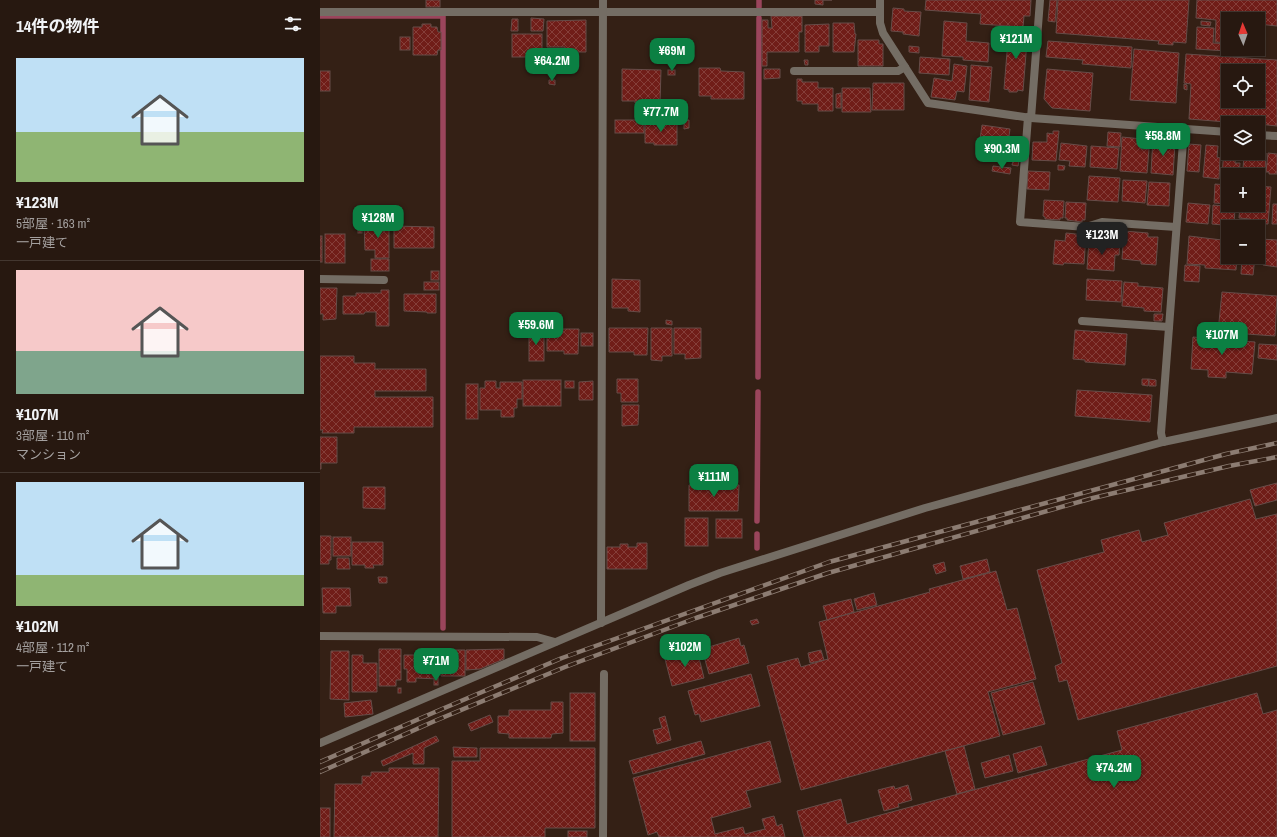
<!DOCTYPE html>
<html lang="ja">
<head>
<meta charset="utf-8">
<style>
	:root { --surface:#271810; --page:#2f2119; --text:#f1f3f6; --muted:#a4a09f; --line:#433730; --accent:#0b8043 }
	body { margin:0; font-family:"Archivo Narrow","Noto Sans JP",sans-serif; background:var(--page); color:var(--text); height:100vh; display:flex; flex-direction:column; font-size:15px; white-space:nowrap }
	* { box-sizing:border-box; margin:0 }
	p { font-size:13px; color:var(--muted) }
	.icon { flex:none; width:22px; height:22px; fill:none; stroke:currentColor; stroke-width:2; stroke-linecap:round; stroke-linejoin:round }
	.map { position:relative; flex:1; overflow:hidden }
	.sheet { display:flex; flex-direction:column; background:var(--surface); width:320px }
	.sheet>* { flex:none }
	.needle { width:26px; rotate:358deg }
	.tools { position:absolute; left:901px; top:12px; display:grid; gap:8px }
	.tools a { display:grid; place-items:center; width:44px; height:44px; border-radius:0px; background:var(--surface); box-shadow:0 2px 6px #0003,0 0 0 1px var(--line); font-size:20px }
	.price { position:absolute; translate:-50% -34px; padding:0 9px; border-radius:8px; background:var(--accent); color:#fff; font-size:13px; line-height:26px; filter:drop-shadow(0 1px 2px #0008) }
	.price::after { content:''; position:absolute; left:50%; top:24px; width:12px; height:9px; margin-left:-6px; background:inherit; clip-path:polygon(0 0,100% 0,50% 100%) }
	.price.active { background:#222; color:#fff }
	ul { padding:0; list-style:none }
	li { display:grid; align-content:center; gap:8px; height:212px; padding:0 16px }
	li+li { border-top:1px solid var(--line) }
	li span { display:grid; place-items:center; height:124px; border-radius:0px; color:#555 }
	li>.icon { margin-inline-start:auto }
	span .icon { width:72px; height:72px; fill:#fffc; stroke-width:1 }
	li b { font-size:17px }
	h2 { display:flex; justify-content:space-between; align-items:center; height:48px; padding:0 16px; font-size:17px }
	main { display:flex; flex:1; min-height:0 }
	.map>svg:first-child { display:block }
</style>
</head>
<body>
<main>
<section class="sheet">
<h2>14件の物件<svg class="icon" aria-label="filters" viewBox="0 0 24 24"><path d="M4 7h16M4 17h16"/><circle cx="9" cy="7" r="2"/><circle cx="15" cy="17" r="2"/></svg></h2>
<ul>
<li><span style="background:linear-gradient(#bfe0f5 60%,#8fb573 0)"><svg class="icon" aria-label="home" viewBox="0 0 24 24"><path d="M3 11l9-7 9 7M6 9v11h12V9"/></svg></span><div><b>¥123M</b><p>5部屋 · 163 m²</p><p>一戸建て</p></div></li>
<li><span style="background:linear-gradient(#f6c9c9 65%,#7fa58c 0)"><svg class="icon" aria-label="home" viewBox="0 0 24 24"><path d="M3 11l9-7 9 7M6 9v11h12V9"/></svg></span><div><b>¥107M</b><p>3部屋 · 110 m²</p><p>マンション</p></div></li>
<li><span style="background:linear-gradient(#bfe0f5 75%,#8fb573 0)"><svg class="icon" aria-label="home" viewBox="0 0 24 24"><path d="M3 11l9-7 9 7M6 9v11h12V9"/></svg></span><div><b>¥102M</b><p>4部屋 · 112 m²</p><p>一戸建て</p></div></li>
</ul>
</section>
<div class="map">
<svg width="957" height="837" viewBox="0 0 957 837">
	<defs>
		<pattern id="building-cross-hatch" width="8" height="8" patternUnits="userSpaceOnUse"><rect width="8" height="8" fill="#701d18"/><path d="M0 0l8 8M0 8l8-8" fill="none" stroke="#853e39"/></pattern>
	</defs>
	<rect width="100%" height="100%" fill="#342015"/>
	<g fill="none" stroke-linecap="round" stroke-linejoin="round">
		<!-- stream -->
		<g stroke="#9b455c" stroke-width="5.5">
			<polyline points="439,7 439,0"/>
			<polyline points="0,16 123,16 123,628"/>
			<polyline points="438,377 439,18"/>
			<polyline points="437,521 438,392"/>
			<polyline points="437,548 437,534"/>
		</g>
	</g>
	<!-- building -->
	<g fill="url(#building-cross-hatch)" stroke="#664c48" fill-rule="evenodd">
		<rect x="106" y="0" width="14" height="7"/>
		<polygon points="495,0 512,0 503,0 503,5 495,4"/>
		<polygon points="606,0 711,0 710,16 704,16 703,27 660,24 661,14 605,10"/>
		<polygon points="730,0 737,0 735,22 728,21"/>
		<polygon points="738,0 869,0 866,43 853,42 853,45 838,44 839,41 736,33"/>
		<polygon points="877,0 957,0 957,26 938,24 938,19 908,19 908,43 895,42 896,20 876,18"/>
		<polygon points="573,8 584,9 584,11 601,12 599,36 583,34 583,32 571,31"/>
		<polygon points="451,16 482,16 482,32 479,32 479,52 447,52 447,66 442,66 442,20 448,20 448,28 452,28"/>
		<polygon points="211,18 224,19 223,31 211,31"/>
		<polygon points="192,19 198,19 198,31 191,31"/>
		<polygon points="266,20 266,52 245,52 245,47 227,47 227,21"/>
		<polygon points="624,21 647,23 646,41 669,43 668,62 643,60 643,57 622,56"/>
		<polygon points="881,21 891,22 890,26 881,25"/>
		<polygon points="513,23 534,23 535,34 536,34 534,52 513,52"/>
		<polygon points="102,24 111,24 111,27 117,27 118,32 121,32 121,50 118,50 117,55 93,55 93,27 102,27"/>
		<polygon points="509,24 509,46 499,46 499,52 485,52 485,25"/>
		<polygon points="877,27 894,28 893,43 908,44 908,49 922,49 922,52 876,49"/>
		<polygon points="689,28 708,29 703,91 698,90 697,92 689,92 689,90 684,89"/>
		<rect x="192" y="34" width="30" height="23"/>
		<rect x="80" y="37" width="10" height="13"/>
		<polygon points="538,40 559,40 559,44 563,44 563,66 538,66"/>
		<polygon points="728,41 812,47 811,68 762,64 763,60 726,57"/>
		<polygon points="589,46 599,47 599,53 589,52"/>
		<polygon points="814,49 859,53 856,103 810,100"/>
		<path d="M866,54L957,60V126L938,124V123H919L869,119L871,84L864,83ZM908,71H938V101H908Z"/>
		<polygon points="600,57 630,59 629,75 599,73"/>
		<polygon points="484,60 488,60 488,65 485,65"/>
		<polygon points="634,64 647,66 644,92 637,91 635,100 611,97 614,78 632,81"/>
		<polygon points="651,65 672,67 669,102 649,100"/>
		<polygon points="379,68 400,68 401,71 424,72 424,99 391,99 391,96 379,96"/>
		<polygon points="302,69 341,70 340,103 315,103 315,101 302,101"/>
		<polygon points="444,69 460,69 460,78 444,79"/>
		<polygon points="727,69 773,73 770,111 732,108 724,99"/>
		<rect x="348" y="70" width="7" height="5"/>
		<rect x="0" y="71" width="10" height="20"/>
		<polygon points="477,79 482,79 482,82 498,82 498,88 513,88 513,111 498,111 498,104 482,104 482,101 477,101"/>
		<polygon points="229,80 235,80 235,85 229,84"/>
		<polygon points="553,83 584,83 584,110 552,110"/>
		<polygon points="864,84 867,85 867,90 864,89"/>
		<polygon points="522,88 550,88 551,112 522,112"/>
		<polygon points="521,93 521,108 516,108 516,94"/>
		<rect x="338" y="112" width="6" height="5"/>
		<rect x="295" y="120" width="29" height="13"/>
		<polygon points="364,120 369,120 369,128 364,129"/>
		<polygon points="325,121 357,121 357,145 334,145 334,143 325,143"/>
		<polygon points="662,125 690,129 687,151 659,147"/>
		<polygon points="733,131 739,131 736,161 712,160 713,142 727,142 727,133 733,134"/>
		<polygon points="788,132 801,133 800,147 787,146"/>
		<polygon points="802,137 822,139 821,149 829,149 827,173 800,171"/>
		<polygon points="833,138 842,138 842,142 855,143 853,175 831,173"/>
		<polygon points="741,143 767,146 765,167 749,166 750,161 739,160"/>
		<polygon points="869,144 881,145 879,172 867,171"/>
		<polygon points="886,145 898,146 897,157 900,158 899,179 883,177"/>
		<polygon points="771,146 799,148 797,169 770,167"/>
		<polygon points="904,148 908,148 908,153 916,153 915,163 920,163 919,175 908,175 908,178 902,177"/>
		<polygon points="924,153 946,153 945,171 942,171 941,173 926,172 926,170 923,170"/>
		<polygon points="948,153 957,154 957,174 949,174 949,172 946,172"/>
		<polygon points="693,160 699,161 698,166 692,165"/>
		<polygon points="738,165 745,166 744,170 738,170"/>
		<polygon points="673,166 691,168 690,174 672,171"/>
		<polygon points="708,171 730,172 729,190 707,189"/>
		<polygon points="769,176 800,178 798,202 767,200"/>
		<polygon points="803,180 827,181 825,203 802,201"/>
		<polygon points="829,182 850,183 849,206 827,205"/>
		<polygon points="895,184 908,185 908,204 894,203"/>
		<polygon points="938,186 951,187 948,224 930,223 930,219 919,218 920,205 938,205"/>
		<polygon points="724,200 744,201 743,218 740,218 740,220 725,219 725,217 723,216"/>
		<polygon points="746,202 766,203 765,220 762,220 762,222 747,220 747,218 745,218"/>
		<polygon points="868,203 890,205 888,224 866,222"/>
		<polygon points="953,204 957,204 957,224 952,224"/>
		<polygon points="893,205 915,207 914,226 892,224"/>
		<polygon points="44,224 69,224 69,258 55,258 55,250 45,250"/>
		<rect x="38" y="226" width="4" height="7"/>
		<polygon points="74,226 114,227 114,248 74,248"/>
		<polygon points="804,231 828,233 828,237 838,237 836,265 821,264 821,261 802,259"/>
		<polygon points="746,233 766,235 764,264 744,263 743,265 733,264 735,240 745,241"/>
		<rect x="5" y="234" width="20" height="29"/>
		<rect x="0" y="236" width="2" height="26"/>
		<polygon points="869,236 902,240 902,236 908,236 908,257 917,257 916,270 885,268 885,265 867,264"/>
		<polygon points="940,239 957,240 957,267 943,265 944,252 939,252"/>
		<polygon points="769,241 800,243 799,255 795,255 794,271 767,269"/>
		<polygon points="922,257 935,257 933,275 921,274"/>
		<rect x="51" y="259" width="18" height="12"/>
		<polygon points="865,265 880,266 879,282 864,281"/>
		<rect x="111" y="271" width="8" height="9"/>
		<polygon points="292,279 320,280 320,312 308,311 308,308 292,308"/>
		<polygon points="767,279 802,281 801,302 766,300"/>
		<rect x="104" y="282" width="15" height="8"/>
		<polygon points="804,282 818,283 818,286 843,288 841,312 824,311 824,308 802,306"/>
		<polygon points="0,288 17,288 16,319 3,320 3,314 0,314"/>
		<polygon points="61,290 69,290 69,326 56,326 56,312 45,312 44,314 23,314 23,296 36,296 36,293 61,293"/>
		<polygon points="902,292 957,296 955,336 898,332"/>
		<polygon points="84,294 116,294 116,313 107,313 107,312 84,311"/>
		<polygon points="834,314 843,314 842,321 834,321"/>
		<polygon points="346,320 352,321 352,325 346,324"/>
		<polygon points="289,328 328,328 327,355 314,355 314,352 289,352"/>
		<polygon points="331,328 352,328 352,356 342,356 342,361 331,360"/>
		<polygon points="354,328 381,328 381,358 365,359 365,354 354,354"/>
		<polygon points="227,329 259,329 258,354 244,354 244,351 227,351"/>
		<polygon points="755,330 807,334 805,365 765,362 765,360 753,359"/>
		<rect x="209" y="331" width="15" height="30"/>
		<rect x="261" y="333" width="12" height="13"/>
		<polygon points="873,337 935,342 932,374 906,372 906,378 888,377 888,370 871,369"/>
		<polygon points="939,344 957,345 957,360 938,358"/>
		<polygon points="0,356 34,356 34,363 55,363 55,369 106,369 106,391 55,391 55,397 113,397 113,427 34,427 34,433 2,433 3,430 0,430"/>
		<polygon points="297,379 318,379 318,402 301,402 301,393 297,393"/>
		<polygon points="822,379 829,379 828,386 822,385"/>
		<polygon points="829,379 836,380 836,386 829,386"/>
		<rect x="203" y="380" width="38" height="26"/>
		<polygon points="165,381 176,381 176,388 180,388 180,382 202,382 202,399 197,399 197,408 194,408 194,417 181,417 181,410 160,410 160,388 165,388"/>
		<rect x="245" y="381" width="9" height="7"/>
		<polygon points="273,381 273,400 259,400 259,382"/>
		<rect x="146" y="384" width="12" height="35"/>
		<polygon points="757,390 832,395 830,422 755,416"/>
		<polygon points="302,405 319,405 318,425 302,426"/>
		<polygon points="0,437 17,437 17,463 1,463 1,469 0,469"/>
		<polygon points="957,483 957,500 935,506 930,490"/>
		<polygon points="369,485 419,485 418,511 369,511"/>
		<polygon points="43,487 65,487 65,509 43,508"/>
		<polygon points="930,499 936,519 957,514 957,666 758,720 747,680 739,682 735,666 742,663 717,570 784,552 781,540 819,530 822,542 848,535 844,523"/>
		<rect x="365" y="518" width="23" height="28"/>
		<rect x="396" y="519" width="26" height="19"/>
		<polygon points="0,536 11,536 11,560 9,560 9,564 0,564"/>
		<rect x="13" y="537" width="18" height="19"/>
		<polygon points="32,542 63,542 63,565 53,565 54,568 45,568 45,565 32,565"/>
		<polygon points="317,543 327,543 327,569 287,569 287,547 300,547 300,544 308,544 308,547 317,547"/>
		<polygon points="17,558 29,558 30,569 17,569"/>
		<polygon points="667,559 670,572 643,579 640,566"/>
		<polygon points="624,562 626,571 616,574 613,565"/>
		<polygon points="676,571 687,610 697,608 716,679 668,692 680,736 481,790 447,666 478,658 481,667 508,659 499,622 610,592 609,589"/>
		<polygon points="58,577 67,577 67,583 59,583"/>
		<polygon points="2,588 30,588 31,606 16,606 16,613 3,613"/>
		<polygon points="554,593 557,605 537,610 534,599"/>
		<polygon points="531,599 534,612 507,620 503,606"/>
		<polygon points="437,619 439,623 432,625 430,621"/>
		<polygon points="419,638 421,646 424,645 429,663 389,674 382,649"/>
		<polygon points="59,649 81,649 81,680 76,680 76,686 59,686"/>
		<polygon points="184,649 184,659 160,669 146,670 146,650"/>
		<polygon points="132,650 145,650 145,676 121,676 121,654 132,655"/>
		<polygon points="379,650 381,657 379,658 384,678 352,686 345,659"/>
		<polygon points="501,650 504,660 490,663 488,653"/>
		<polygon points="11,651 29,651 29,700 10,699"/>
		<polygon points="107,651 112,651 112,655 118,655 118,679 96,678 96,682 87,682 87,669 84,669 84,655 107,655"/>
		<polygon points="32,655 43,655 43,663 57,663 57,692 32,692"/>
		<polygon points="431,674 440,706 381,722 379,714 375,715 368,691"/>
		<rect x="114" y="679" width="4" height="6"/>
		<polygon points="713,682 725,724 683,735 671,693"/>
		<rect x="78" y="688" width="3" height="5"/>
		<rect x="250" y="693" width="25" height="48"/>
		<polygon points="937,693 943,714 957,710 957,837 484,837 477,811 521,799 527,824 802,750 797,731"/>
		<polygon points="51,700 53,714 25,717 24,703"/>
		<polygon points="231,702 243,702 243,733 232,734 231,738 189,738 189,734 178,733 178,716 189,716 189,710 231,710"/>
		<polygon points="170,715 173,722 151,731 148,724"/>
		<polygon points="345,716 351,740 337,744 333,730 342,728 339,718"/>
		<polygon points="116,736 119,741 104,748 104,764 93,764 93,753 63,766 61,761"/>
		<polygon points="381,741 385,754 313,774 309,761"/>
		<polygon points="450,741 461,782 426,791 431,807 391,818 395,834 423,827 425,834 445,829 442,819 454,816 457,826 462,824 465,837 339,837 337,832 328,835 313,778"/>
		<polygon points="644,746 655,789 637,794 625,751"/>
		<polygon points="721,746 727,765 698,773 693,754"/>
		<polygon points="133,747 157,748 157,757 134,757"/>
		<polygon points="160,748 275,748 275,828 225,828 225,837 132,837 132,761 160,761"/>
		<polygon points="689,755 693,771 665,778 661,763"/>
		<polygon points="69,768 119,768 118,837 14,837 15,784 42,784 42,776 51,776 51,772 69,772"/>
		<polygon points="588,785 592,800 578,804 579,807 564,811 558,790 574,786 575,789"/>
		<rect x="0" y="808" width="10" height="29"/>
		<rect x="248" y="831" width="19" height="6"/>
	</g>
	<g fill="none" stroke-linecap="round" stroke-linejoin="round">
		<!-- minor -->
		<g stroke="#746d64" stroke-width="8">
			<polyline points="560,0 560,23 563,33 608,103 711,118 908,132"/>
			<polyline points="0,12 559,12"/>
			<polyline points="474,71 578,71 585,67"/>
			<polyline points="708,117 700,222 766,227 782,222 856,227"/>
			<polyline points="711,118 720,0"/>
			<polyline points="938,135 957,136"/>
			<polyline points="0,279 64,280"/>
			<polyline points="762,321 849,327"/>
			<polyline points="843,442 841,433 864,129"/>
			<polyline points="281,623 283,0"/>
			<polyline points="0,636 217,637 235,642"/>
			<polyline points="0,743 369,585 400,573 605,508 843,442 957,418"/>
			<polyline points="283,837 284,674"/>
		</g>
		<!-- rail casing -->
		<g stroke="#8c7c72" stroke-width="4.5">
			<g id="rail">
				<polyline points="0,762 115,712 242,658 509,562 906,454 957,443"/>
				<polyline points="0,772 117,720 245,667 376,618 508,573 773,498 909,466 957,457"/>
			</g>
		</g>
		<!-- rail -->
		<use href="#rail" stroke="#342015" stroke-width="3" stroke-dasharray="9" stroke-linecap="butt"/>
	</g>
</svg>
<div class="tools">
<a><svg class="needle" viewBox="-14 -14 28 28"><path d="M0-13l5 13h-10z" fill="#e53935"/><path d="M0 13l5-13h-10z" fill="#a4a09f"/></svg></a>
<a><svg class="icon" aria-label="locate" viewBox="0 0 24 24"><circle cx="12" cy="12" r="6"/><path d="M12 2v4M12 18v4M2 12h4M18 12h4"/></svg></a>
<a><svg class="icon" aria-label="layers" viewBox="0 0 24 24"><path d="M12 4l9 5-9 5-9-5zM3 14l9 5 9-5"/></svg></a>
<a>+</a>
<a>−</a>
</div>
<b class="price" style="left:696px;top:60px">¥121M</b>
<b class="price" style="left:352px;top:72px">¥69M</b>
<b class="price" style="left:232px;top:82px">¥64.2M</b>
<b class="price" style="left:341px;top:133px">¥77.7M</b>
<b class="price" style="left:843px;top:157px">¥58.8M</b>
<b class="price" style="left:682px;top:170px">¥90.3M</b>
<b class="price" style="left:58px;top:239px">¥128M</b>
<b class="price active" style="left:782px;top:256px">¥123M</b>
<b class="price" style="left:216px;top:346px">¥59.6M</b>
<b class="price" style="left:902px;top:356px">¥107M</b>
<b class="price" style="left:394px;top:498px">¥111M</b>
<b class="price" style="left:365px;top:668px">¥102M</b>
<b class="price" style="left:116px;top:682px">¥71M</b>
<b class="price" style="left:794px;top:789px">¥74.2M</b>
</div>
</main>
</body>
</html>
